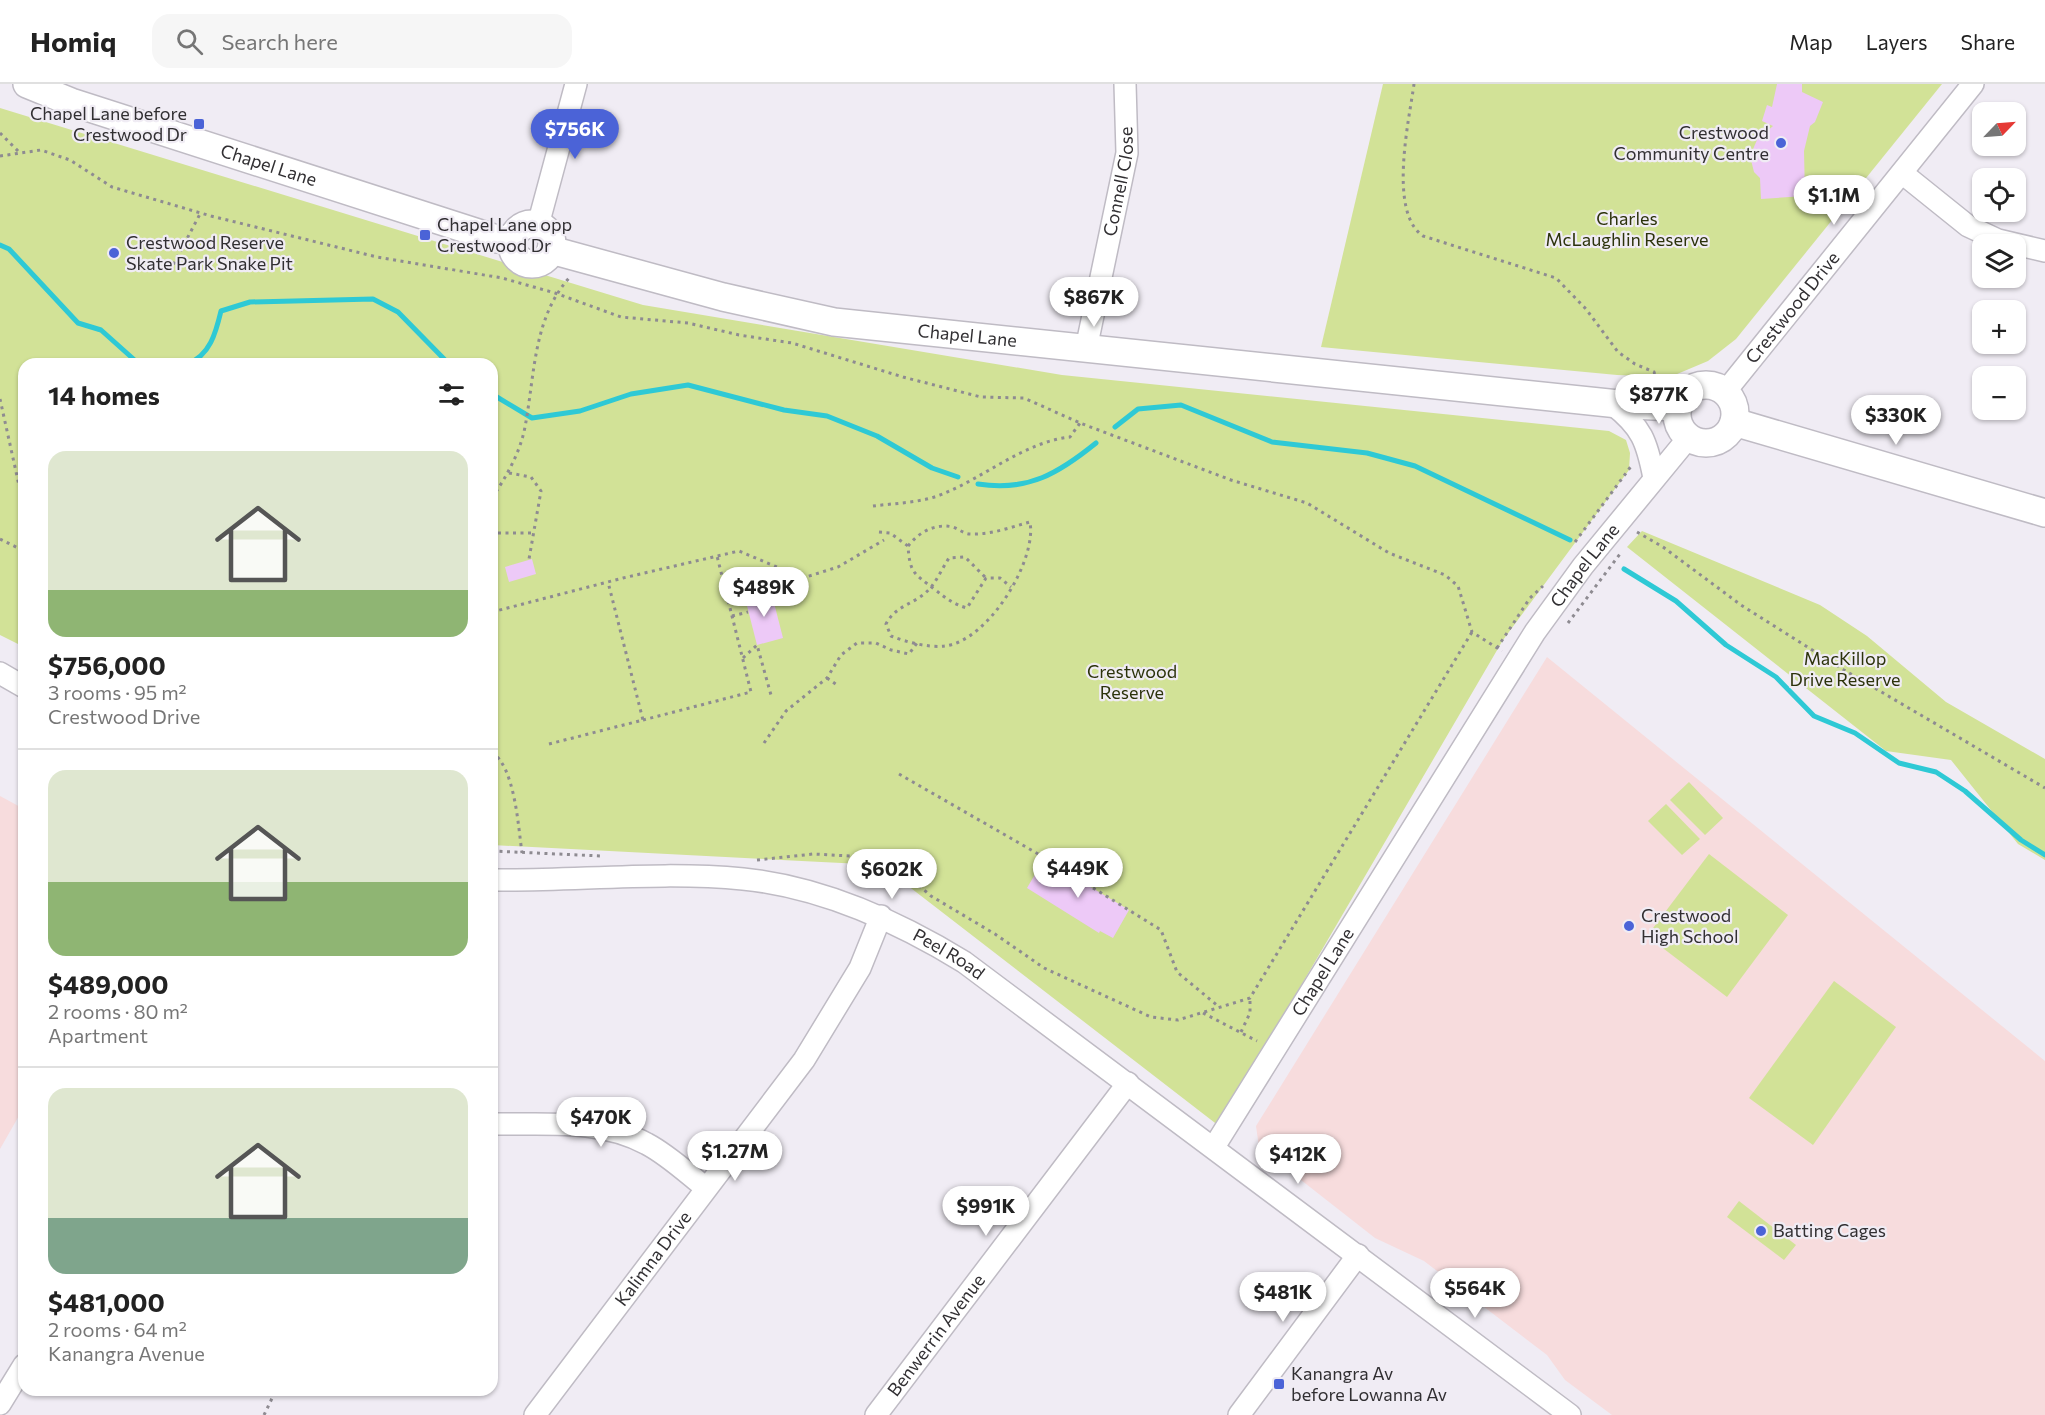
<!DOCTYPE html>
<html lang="en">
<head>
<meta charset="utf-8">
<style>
	:root { --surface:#fff; --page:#f6f6f6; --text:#222; --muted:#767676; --line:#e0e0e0; --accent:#4b63d7 }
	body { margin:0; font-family:Commissioner,sans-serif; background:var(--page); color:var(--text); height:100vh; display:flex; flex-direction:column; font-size:22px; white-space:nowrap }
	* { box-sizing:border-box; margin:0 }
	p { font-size:20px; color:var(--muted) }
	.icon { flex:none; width:33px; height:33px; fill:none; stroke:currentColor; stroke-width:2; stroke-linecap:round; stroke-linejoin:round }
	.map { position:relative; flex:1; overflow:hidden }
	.drawer { position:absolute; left:18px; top:274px; width:480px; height:1038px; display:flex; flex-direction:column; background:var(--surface); border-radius:18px; box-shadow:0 2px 4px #0004 }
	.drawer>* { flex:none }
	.needle { width:39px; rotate:65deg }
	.controls { position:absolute; left:1972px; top:18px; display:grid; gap:12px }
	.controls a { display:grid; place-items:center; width:54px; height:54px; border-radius:12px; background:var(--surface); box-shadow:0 2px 4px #0004; font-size:30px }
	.price { position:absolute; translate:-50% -51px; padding:0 14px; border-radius:21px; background:#fff; color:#222; font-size:20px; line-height:39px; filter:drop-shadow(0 2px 3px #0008) }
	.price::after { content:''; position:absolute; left:50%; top:36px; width:18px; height:14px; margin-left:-9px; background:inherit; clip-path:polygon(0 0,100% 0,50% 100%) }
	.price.current { background:var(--accent); color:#fff }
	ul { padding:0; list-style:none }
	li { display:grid; align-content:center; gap:12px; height:318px; padding:0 30px }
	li+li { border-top:2px solid var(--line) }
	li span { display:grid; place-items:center; height:186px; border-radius:18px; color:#555 }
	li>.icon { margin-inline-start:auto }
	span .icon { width:108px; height:108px; fill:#fffc; stroke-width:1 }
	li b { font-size:26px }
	h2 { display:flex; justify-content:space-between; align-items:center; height:72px; padding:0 30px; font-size:26px }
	header { display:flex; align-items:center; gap:36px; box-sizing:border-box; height:84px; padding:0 30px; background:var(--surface); border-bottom:2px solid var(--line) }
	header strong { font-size:28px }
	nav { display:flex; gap:33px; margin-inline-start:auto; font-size:21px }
	.search { width:420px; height:54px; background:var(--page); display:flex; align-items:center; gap:15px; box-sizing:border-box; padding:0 21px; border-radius:18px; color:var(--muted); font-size:22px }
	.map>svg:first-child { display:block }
</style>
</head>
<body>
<header>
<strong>Homiq</strong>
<div class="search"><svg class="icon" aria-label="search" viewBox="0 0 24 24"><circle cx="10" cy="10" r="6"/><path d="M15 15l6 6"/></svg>Search here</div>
<nav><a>Map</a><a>Layers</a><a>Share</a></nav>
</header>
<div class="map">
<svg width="2045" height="1331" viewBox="0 0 2045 1331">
	<rect width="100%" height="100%" fill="#f0ecf4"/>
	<!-- education -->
	<g fill="#f7dcdd">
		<polygon points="1547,573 2045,977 2045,1331 1612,1331 1565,1296 1547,1271 1424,1177 1375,1154 1259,1063 1256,1042"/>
		<polygon points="0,712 24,725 24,1023 0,1065"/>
	</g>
	<!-- green -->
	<g fill="#d2e297">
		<polygon points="1383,0 1942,0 1736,255 1708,277 1670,293 1617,291 1321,263"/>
		<polygon points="0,24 643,221 1062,291 1609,347 1626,356 1630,369 1629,386 1503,556 1219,1042 881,781 492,761 492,280 24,280 24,563 0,551"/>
		<polygon points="1642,447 1820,521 1867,552 1946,618 2045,675 2045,776 2018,760 1951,676 1886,667 1627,463"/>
		<polygon points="1689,698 1723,734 1705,751 1670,716"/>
		<polygon points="1666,720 1700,755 1682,771 1648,737"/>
		<polygon points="1709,770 1788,831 1727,913 1647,852"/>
		<polygon points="1834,897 1896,943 1813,1061 1749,1014"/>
		<polygon points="1739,1117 1796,1161 1784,1176 1727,1133"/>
	</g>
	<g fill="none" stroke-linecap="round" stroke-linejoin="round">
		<!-- stream -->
		<g stroke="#2ec9d5" stroke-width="5">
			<polyline points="0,161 9,165 78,239 101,246 139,280"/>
			<path d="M187,280C210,272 216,248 221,227L250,218L373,215L398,228L449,280"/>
			<polyline points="492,310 532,334 580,327 631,310 688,301 784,326 827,332 877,352 932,384 958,393"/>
			<polyline points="1115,343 1138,325 1181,321 1272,358 1367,369 1415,382 1570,456"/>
			<path d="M978,400C1028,408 1059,389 1096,359"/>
			<polyline points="1624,485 1676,517 1726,561 1776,593 1814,632 1855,649 1899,679 1936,688 1965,707 2021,756 2045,771"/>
		</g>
	</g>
	<!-- building -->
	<g fill="#edc9f7">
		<polygon points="1777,0 1802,0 1802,8 1823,18 1815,38 1810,42 1804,67 1805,112 1761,115 1760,94 1754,88 1750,72 1757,56 1773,42 1762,37 1767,21 1772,23"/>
		<polygon points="532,475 536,490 509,498 505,483"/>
		<polygon points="771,507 783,554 757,561 745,514"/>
		<polygon points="1044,775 1129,826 1113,854 1100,847 1099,849 1027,804"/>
	</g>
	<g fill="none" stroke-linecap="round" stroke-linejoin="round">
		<!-- minor casing -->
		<g stroke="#bfbbc4" stroke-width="24">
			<g id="minor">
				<polyline points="1902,89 1968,142 1998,156 2045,167"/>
				<polyline points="538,141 576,0"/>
				<path id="s1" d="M1086,265L1127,69L1125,0"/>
				<path id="s2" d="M1725,308L1973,0"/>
				<path d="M1612,320C1642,343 1647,358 1654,394"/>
				<polyline points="0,589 24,603"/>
				<path id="s3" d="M492,796C575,797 660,787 743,795C823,803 897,837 964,878L1570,1331"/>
				<path d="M492,1040C543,1041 600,1034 647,1060C668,1071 687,1089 706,1104"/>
				<path id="s4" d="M1214,1063L1535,548L1583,482L1689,353"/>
				<polyline points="0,1320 24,1281"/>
				<path id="s5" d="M535,1331L804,976L860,884L881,832"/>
				<path id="s6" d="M876,1331L1128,999"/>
				<polyline points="1239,1331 1358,1171"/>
			</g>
		</g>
		<!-- major casing -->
		<g stroke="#bfbbc4" stroke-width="30">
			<g id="major">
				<path id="s7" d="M27,0L71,18L497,155L512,156"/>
				<circle cx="532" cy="160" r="20"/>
				<path id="s8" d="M551,166L723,213L834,238L1628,321L1678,323"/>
				<circle cx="1706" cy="330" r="29"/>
				<polyline points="1734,338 2045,429"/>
			</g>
		</g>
		<!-- path -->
		<g stroke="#8e8b91" stroke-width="3" stroke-dasharray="3 4.5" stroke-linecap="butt">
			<path d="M1414,0C1409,37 1388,128 1423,152L1556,194L1586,225L1618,268L1635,280L1654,288L1659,302"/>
			<polyline points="0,49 20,69"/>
			<polyline points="0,72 41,66 70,76 112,103 211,132 377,173 502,194 555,209 621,233 688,239 739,251 792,259 903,293 981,313 1024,314 1080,339 1231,396 1307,419 1389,469 1445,491 1458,502 1472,548 1502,567"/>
			<polyline points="170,187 200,130"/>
			<polyline points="0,315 24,424"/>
			<polyline points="509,389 531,393 541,407 529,475"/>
			<path d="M492,414C506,393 520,369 525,343C535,290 533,235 569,194"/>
			<path d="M873,422C896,419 923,419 945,409C986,392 1025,358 1070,353L1080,339"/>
			<path d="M879,448L890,449L908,462C910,490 914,489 934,505C946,514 953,520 967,524L986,494H1000L1011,503"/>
			<polyline points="1637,448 1663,463 1741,521 1844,586 2045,704"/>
			<polyline points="498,449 534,449"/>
			<polyline points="0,455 24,467"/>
			<polyline points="1575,458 1632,381"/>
			<path d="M908,462C919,448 935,439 953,443C959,445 964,450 970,450C991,451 1011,443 1030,438C1037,477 988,557 945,562C929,564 906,558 891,552L886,540C897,519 917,521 932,502C938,494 943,483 949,474L965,473L986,494"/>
			<polyline points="773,513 796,506 803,494"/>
			<polyline points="492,528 623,494 739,467 803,494 838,483 884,456"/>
			<polyline points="732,532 748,528"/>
			<polyline points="1568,539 1620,470"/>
			<polyline points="1497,564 1530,514 1543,502"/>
			<polyline points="743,574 757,561 771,611"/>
			<polyline points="827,594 837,601"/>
			<polyline points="643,636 751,608 717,472"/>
			<polyline points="764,659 786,627 827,594 841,571 857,559 876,559 891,566 909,570 917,559"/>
			<polyline points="549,660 643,636 608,498"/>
			<path d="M492,668C515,684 518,741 522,769"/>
			<polyline points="899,690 1040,771 1161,846 1177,888 1218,922"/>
			<polyline points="492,767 601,772"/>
			<polyline points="757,776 813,770 887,774 931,812 995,850 1044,884 1151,933 1178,936 1250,914 1472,548"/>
			<polyline points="1203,929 1257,957"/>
			<polyline points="1241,948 1250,929 1250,914"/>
			<polyline points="264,1331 276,1306"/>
		</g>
		<!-- minor -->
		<use href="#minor" stroke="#fff" stroke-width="21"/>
		<!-- major -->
		<use href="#major" stroke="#fff" stroke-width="27"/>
	</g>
	<!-- markers -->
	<g fill="#4b63d7" stroke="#f0ecf4" stroke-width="2">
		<rect x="193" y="34" width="12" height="12" rx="3"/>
		<circle cx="1781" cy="59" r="6"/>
		<rect x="419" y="145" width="12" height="12" rx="3"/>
		<circle cx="114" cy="169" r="6"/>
		<circle cx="1629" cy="842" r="6"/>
		<circle cx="1761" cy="1147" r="6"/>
		<rect x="1273" y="1294" width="12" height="12" rx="3"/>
	</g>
	<g text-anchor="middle" stroke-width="4.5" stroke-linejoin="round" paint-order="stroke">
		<!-- poi labels -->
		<g font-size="18" fill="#312f32" stroke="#f0ecf4" text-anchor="start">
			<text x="187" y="36" text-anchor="end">Chapel Lane before<tspan x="187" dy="21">Crestwood Dr</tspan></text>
			<text x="1769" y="55" text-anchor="end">Crestwood<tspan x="1769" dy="21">Community Centre</tspan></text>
			<text x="437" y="147">Chapel Lane opp<tspan x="437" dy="21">Crestwood Dr</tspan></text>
			<text x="126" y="165">Crestwood Reserve<tspan x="126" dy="21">Skate Park Snake Pit</tspan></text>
			<text x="1641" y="838">Crestwood<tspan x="1641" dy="21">High School</tspan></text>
			<text x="1773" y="1153">Batting Cages</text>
			<text x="1291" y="1296">Kanangra Av<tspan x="1291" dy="21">before Lowanna Av</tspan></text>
		</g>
		<!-- street labels -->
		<g font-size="18" fill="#312f32" stroke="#f0ecf4">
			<text dy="6" stroke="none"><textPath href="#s7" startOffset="255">Chapel Lane</textPath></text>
			<text dy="6" stroke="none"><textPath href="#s1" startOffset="171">Connell Close</textPath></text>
			<text dy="6" stroke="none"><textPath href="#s2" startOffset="108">Crestwood Drive</textPath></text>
			<text dy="6" stroke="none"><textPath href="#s8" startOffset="426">Chapel Lane</textPath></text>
			<text dy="6" stroke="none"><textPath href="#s4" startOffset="690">Chapel Lane</textPath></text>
			<text dy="6" stroke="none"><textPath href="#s3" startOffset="472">Peel Road</textPath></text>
			<text dy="6" stroke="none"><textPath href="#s4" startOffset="206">Chapel Lane</textPath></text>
			<text dy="6" stroke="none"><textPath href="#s5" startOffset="196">Kalimna Drive</textPath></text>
			<text dy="6" stroke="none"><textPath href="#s6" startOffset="100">Benwerrin Avenue</textPath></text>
		</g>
		<!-- park labels -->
		<g font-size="18" fill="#2c330b" stroke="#f0ecf4">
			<text x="1627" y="141">Charles<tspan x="1627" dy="21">McLaughlin Reserve</tspan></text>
			<text x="1845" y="581">MacKillop<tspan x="1845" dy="21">Drive Reserve</tspan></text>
			<text x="1132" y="594">Crestwood<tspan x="1132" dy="21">Reserve</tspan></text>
		</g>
	</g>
</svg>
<div class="controls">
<a><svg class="needle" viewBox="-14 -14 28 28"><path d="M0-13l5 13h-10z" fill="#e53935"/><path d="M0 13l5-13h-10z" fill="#767676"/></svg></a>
<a><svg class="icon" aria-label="locate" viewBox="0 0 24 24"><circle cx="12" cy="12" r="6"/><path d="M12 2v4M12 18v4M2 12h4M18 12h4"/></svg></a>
<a><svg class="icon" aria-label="layers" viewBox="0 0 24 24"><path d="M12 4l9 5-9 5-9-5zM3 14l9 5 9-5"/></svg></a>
<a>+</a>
<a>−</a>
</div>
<b class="price current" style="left:575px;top:76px">$756K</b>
<b class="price" style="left:1834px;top:142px">$1.1M</b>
<b class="price" style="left:1094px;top:244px">$867K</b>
<b class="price" style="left:1659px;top:341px">$877K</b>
<b class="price" style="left:1896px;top:362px">$330K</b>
<b class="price" style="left:764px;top:534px">$489K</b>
<b class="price" style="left:1078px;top:815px">$449K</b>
<b class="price" style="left:892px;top:816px">$602K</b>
<b class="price" style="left:601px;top:1064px">$470K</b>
<b class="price" style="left:735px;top:1098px">$1.27M</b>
<b class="price" style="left:1298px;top:1101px">$412K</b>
<b class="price" style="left:986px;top:1153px">$991K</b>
<b class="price" style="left:1475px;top:1235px">$564K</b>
<b class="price" style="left:1283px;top:1239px">$481K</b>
<section class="drawer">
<h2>14 homes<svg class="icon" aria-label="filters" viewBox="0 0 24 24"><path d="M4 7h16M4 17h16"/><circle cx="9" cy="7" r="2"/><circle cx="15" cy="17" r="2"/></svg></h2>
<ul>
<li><span style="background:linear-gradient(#dfe7d0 75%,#8fb573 0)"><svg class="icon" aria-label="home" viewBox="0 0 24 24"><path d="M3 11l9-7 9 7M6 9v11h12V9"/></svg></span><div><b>$756,000</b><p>3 rooms · 95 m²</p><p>Crestwood Drive</p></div></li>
<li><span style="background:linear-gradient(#dfe7d0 60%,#8fb573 0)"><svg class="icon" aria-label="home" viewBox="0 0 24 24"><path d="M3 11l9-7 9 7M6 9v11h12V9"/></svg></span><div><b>$489,000</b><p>2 rooms · 80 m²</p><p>Apartment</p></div></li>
<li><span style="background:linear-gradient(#dfe7d0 70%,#7fa58c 0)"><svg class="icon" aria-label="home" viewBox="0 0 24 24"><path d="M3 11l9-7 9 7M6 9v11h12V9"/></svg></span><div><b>$481,000</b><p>2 rooms · 64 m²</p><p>Kanangra Avenue</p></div></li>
</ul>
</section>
</div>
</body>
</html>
